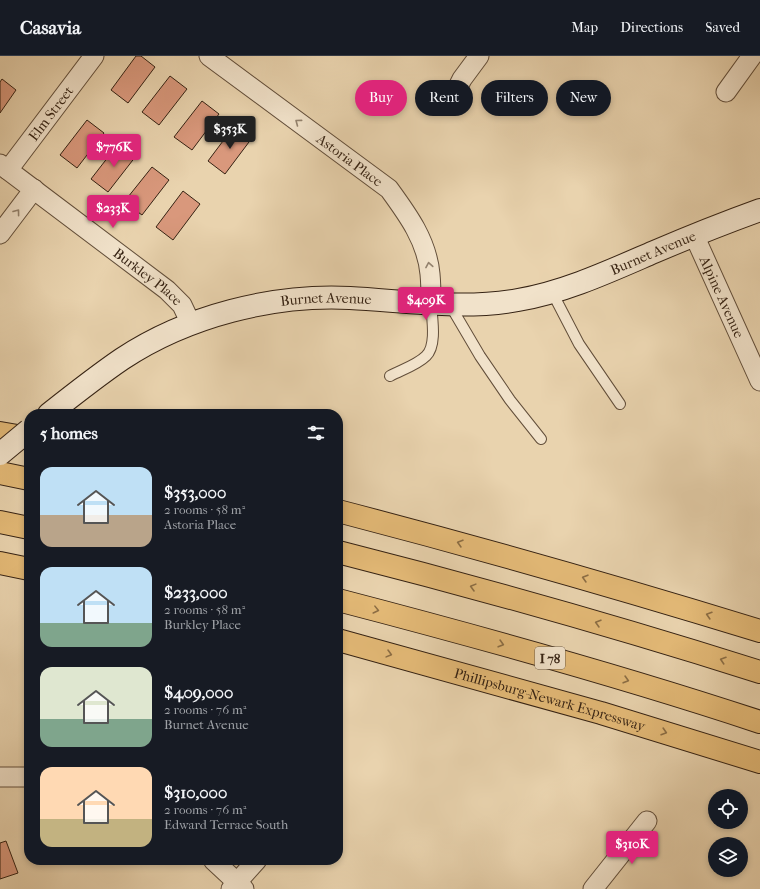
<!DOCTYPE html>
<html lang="en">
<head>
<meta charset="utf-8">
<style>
	:root { --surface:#171b24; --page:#20242c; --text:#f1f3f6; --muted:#9ea1a6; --line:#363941; --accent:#db2777 }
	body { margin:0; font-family:"IM FELL French Canon",serif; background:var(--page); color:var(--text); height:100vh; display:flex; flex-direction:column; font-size:15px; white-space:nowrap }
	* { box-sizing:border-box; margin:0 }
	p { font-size:13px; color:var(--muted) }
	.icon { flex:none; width:22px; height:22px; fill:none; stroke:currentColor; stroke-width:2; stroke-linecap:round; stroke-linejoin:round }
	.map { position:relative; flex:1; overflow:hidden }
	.panel { position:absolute; left:24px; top:353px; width:319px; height:456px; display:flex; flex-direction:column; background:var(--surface); border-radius:16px; box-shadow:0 2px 6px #0003 }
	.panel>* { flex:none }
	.hud { position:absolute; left:355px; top:24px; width:345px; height:36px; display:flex; gap:8px }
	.buttons { position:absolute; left:708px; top:733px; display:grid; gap:8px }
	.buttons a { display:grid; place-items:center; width:40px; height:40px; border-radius:50%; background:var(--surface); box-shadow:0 2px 6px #0003; font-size:20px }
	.price { position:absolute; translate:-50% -34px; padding:0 9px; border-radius:4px; background:var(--accent); color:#fff; font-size:13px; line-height:26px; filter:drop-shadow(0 1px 2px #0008) }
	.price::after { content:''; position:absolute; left:50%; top:24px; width:12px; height:9px; margin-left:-6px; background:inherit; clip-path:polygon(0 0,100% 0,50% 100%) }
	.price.active { background:#222; color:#fff }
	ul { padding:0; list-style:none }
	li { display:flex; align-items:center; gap:12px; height:100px; padding:0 16px }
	li span { display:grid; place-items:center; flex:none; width:112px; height:80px; border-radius:12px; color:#555 }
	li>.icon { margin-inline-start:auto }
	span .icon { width:48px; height:48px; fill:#fffc; stroke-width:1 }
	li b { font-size:17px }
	h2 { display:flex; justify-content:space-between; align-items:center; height:48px; padding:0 16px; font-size:17px }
	.tag { padding:0 14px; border-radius:18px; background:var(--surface); box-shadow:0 2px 6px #0003; font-size:14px; line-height:36px }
	.tag.active { background:var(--accent); color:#fff }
	header { display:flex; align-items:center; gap:24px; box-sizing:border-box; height:56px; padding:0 20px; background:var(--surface); border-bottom:1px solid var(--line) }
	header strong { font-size:19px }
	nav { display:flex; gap:22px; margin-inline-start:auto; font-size:14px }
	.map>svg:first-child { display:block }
</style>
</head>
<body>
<header>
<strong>Casavia</strong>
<nav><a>Map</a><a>Directions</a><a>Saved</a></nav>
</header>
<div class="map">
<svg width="760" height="833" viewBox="0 0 760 833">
	<rect width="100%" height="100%" fill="#e9d3ae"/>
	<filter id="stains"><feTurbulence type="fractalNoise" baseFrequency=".005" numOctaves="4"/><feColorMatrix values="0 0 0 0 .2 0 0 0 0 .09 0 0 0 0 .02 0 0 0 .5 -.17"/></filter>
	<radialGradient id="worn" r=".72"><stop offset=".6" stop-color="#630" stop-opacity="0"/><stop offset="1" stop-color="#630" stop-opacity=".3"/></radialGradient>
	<!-- building -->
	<g fill="#d9987c" stroke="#352213">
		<polygon points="136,0 141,0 155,11 128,47 111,34"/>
		<polygon points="170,20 187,33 159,69 142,56"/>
		<polygon points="2,23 16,34 0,57 0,26"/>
		<polygon points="202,45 219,58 192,94 174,81"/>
		<polygon points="87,64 104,77 77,112 60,99"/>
		<polygon points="235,69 252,82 225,118 208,105"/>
		<polygon points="119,87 136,100 108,136 91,123"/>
		<polygon points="152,111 169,124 142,159 124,146"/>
		<polygon points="183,135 200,148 173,184 156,171"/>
		<polygon points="6,785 18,817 0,823 0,787"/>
	</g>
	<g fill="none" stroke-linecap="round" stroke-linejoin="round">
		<!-- lane casing -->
		<g stroke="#624e3a" stroke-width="12">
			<g id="lane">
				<polyline points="552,236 579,288 620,348"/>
				<polyline points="450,249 480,300 510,344 541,383"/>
				<path d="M390,320C401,314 417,309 426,300C437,290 432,262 431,248"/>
			</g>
		</g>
		<!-- street casing -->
		<g stroke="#624e3a" stroke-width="21">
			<g id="street">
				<path id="s1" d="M209,0L389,133C408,159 427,185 430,218C431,228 431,238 431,248"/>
				<polyline points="726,36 752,0"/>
				<polyline points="449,49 462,23 479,0"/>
				<path id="s2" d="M0,108L167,234L182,249L191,268"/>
				<path id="s3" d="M8,114L94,0"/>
				<polyline points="0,178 34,133"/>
				<path id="s4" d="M694,179L760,325"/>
				<polyline points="0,721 29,721"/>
				<polyline points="213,804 244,833"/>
				<polyline points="231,833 257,804"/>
				<polyline points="593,833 647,765"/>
			</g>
		</g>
		<!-- secondary casing -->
		<g stroke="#352213" stroke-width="24">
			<g id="secondary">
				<path id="s5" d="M49,358C73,339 97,320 122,303C187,260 273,238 350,242C406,245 462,254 518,244C565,236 610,215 654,196C689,181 724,167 760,154"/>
			</g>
		</g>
		<!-- highway casing -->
		<g stroke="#352213" stroke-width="24">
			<g id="highway">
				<polyline points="0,377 29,382"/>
				<polyline points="0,417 29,423"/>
				<path d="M338,455C480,492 620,532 760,575"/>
				<polyline points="0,466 29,472"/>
				<path d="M338,496C480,532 621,572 760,616"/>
				<polyline points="0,507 29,513"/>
				<path d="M338,544C480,581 621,620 760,666"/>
				<path id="s6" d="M338,584L601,657L760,706"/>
			</g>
		</g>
		<!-- lane -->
		<use href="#lane" stroke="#f1e2ca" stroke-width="10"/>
		<!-- street -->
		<use href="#street" stroke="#f1e2ca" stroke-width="19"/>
		<!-- secondary -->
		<use href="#secondary" stroke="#f1e2ca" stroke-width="22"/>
		<!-- highway -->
		<use href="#highway" stroke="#e4ba77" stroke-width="22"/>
		<!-- secondary-bridge casing -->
		<g stroke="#352213" stroke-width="24" stroke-linecap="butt">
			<polyline id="secondary-bridge" points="0,398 29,374"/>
		</g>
		<!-- secondary-bridge -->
		<use href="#secondary-bridge" stroke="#f1e2ca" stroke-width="22"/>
	</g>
	<!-- one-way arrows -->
	<defs><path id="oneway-chevron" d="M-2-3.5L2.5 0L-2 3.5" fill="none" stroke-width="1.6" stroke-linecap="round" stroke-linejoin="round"/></defs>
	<g stroke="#93826e">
		<use href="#oneway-chevron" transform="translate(298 66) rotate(-143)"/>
		<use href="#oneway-chevron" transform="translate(17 156) rotate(-53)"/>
		<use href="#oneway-chevron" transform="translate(429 209) rotate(-100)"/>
	</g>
	<g stroke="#8c6e45">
		<use href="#oneway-chevron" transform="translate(460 487) rotate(-164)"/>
		<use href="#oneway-chevron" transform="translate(585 522) rotate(-164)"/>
		<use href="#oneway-chevron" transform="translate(473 531) rotate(-165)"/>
		<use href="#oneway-chevron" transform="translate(376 554) rotate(14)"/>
		<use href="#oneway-chevron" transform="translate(709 559) rotate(-163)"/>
		<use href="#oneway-chevron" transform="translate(598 567) rotate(-164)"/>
		<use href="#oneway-chevron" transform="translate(501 588) rotate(16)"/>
		<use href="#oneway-chevron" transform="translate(389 598) rotate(15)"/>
		<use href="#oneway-chevron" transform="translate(723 604) rotate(-162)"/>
		<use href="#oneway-chevron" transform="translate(626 624) rotate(16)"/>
		<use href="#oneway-chevron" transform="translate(664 676) rotate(17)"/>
	</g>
	<g text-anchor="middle" stroke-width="3.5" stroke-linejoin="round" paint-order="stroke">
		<!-- shield labels -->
		<rect fill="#f1e2ca" stroke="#6d5c4a" stroke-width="1" x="535" y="591" width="30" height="22" rx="3"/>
		<g font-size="13" font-weight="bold" fill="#352213">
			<text x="550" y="607">I 78</text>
		</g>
		<!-- street labels -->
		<g font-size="14" fill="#352213" stroke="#f1e2ca">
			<text dy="5" stroke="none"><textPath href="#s3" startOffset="71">Elm Street</textPath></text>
			<text dy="5" stroke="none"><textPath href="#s1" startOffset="175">Astoria Place</textPath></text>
			<text dy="5" stroke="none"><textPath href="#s5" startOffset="643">Burnet Avenue</textPath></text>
			<text dy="5" stroke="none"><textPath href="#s2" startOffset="186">Burkley Place</textPath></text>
			<text dy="5" stroke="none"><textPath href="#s4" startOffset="68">Alpine Avenue</textPath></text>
			<text dy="5" stroke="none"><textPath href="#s5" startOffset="307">Burnet Avenue</textPath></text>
			<text dy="5" stroke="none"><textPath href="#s6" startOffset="220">Phillipsburg-Newark Expressway</textPath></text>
		</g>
	</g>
	<rect width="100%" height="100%" filter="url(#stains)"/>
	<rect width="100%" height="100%" fill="url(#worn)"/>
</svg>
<div class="buttons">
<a><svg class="icon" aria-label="locate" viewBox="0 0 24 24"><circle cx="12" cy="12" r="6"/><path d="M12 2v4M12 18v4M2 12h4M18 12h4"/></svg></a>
<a><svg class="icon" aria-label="layers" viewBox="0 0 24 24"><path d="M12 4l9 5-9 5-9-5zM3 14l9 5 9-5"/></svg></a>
</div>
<b class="price active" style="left:230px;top:94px">$353K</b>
<b class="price" style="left:114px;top:112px">$776K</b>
<b class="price" style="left:113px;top:173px">$233K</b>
<b class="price" style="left:426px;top:265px">$409K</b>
<b class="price" style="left:632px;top:809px">$310K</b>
<div class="hud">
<a class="tag active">Buy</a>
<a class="tag">Rent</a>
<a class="tag">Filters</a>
<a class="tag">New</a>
</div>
<section class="panel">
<h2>5 homes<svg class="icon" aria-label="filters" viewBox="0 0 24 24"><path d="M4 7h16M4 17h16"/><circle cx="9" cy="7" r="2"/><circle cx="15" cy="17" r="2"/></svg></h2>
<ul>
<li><span style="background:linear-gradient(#bfe0f5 60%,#b9a48a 0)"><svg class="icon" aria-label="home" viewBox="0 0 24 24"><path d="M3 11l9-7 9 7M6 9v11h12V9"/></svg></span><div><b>$353,000</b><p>2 rooms · 58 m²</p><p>Astoria Place</p></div></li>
<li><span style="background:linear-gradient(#bfe0f5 70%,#7fa58c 0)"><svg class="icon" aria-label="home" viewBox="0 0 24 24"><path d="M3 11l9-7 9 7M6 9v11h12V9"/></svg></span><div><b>$233,000</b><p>2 rooms · 58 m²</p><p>Burkley Place</p></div></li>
<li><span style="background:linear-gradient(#dfe7d0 65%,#7fa58c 0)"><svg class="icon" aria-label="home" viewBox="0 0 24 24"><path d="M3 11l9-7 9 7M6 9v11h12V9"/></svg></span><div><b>$409,000</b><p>2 rooms · 76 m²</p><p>Burnet Avenue</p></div></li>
<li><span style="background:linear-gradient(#ffd9b3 65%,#c2b280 0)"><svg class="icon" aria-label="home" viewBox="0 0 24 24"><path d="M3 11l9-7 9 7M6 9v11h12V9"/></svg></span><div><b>$310,000</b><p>2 rooms · 76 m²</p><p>Edward Terrace South</p></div></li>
</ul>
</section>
</div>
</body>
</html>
